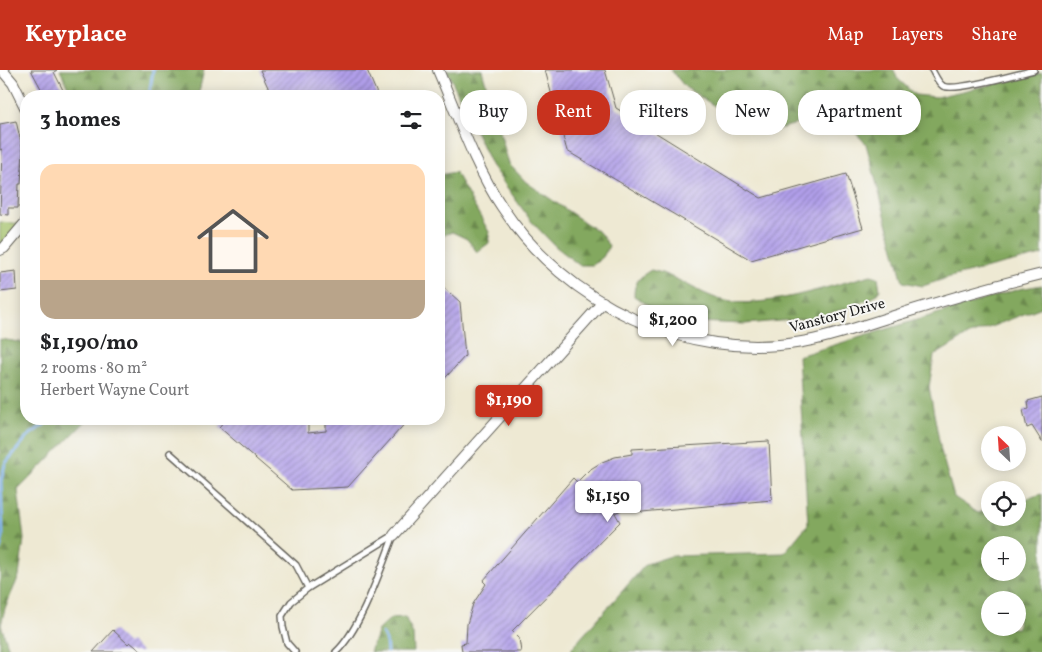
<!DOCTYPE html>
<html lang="en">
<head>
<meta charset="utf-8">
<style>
	:root { --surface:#fff; --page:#f6f6f6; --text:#202124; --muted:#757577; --accent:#c8321e }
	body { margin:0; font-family:Vollkorn,serif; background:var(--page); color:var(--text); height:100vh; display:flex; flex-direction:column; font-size:19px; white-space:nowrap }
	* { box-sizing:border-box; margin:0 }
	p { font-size:16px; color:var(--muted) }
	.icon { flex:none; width:28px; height:28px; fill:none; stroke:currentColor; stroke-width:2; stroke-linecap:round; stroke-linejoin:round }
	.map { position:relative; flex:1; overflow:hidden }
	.drawer { position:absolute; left:20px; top:20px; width:425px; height:335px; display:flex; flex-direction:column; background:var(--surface); border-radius:20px; box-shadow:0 2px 12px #0003 }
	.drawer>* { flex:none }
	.guide { position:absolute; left:460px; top:20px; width:475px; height:45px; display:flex; gap:10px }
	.needle { width:32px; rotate:335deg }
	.fabs { position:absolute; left:981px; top:356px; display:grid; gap:10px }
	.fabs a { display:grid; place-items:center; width:45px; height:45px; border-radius:50%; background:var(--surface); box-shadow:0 2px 12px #0003; font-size:25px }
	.price { position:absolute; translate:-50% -42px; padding:0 11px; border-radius:5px; background:#fff; color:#222; font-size:16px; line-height:32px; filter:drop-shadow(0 1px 2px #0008) }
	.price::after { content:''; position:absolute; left:50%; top:30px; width:15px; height:11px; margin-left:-8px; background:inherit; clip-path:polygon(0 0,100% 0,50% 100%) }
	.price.active { background:var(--accent); color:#fff }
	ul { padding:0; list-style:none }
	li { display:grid; align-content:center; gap:10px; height:265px; padding:0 20px }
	li span { display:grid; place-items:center; height:155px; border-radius:15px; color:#555 }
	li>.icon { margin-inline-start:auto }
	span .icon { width:90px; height:90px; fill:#fffc; stroke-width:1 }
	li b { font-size:21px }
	h2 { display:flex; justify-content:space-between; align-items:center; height:60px; padding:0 20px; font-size:21px }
	.pill { padding:0 18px; border-radius:20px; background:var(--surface); box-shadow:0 2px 12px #0003; font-size:18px; line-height:45px }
	.pill.active { background:var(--accent); color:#fff }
	header { display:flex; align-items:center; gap:30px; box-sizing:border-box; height:70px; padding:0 25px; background:var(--accent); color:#fff }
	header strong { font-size:24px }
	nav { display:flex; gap:28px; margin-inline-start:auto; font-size:18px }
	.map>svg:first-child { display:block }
</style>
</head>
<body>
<header>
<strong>Keyplace</strong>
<nav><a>Map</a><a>Layers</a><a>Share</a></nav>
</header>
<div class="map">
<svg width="1042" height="582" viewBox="0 0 1042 582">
	<defs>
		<pattern id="forest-firs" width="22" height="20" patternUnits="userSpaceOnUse" patternTransform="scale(1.25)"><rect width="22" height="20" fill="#83a85e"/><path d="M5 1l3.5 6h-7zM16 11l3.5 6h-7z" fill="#6a884d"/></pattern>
		<pattern id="building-hatch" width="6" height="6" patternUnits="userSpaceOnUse" patternTransform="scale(1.25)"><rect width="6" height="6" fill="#b19fea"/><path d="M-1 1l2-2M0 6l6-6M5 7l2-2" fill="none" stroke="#8f81bd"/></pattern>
	</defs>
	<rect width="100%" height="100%" fill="#f6f6f2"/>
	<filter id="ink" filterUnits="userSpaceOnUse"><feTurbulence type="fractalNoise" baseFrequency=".02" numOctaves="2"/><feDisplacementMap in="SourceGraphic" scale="10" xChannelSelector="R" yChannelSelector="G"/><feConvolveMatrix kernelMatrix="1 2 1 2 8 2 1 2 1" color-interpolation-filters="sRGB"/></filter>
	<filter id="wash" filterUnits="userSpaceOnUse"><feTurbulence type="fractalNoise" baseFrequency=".0096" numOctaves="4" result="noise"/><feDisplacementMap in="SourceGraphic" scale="20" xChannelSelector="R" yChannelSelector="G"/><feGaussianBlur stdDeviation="1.12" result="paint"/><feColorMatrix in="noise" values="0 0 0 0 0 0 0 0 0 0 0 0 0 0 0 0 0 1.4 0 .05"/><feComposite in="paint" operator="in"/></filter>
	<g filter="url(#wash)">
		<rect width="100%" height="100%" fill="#eee9d3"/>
		<!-- forest -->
		<g fill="url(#forest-firs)" stroke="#50623d" fill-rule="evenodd">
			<polygon points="60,0 204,0 198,26 72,26"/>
			<polygon points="447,0 482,0 509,94 526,112 600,163 609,176 603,187 593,195 579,195 555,176 531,151 491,95"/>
			<path d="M671,0H894L897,8L915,25L936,27L1042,3V185L950,207L923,216L903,212L866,74C855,60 842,53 826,45L769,62L749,58L685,17Z"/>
			<polygon points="455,102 489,162 489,173 477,182 467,169 452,162 439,167 439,105"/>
			<path d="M651,200C676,205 697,223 722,230C759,241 833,215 871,205L878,207L880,220L874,227L853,236L814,248L745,254L695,252L655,240L634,226C634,212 639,207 651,200Z"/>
			<path d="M1042,215V237L965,267L934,286L929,317L941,381L954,427L978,443L990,439V448H1018V431L1042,424V582H572V578L646,494L671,486L784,483L808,454L798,286L1019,219ZM990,475H1018V502H990ZM990,530H1018V558H990Z"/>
			<polygon points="0,269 26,273 26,349 88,349 18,420 24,469 19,506 5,538 1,555 10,582 0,582"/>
			<polygon points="405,547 413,564 414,582 370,582 378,560 391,548"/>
		</g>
		<!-- green -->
		<polygon fill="#a4c26a" stroke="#606f43" points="0,152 25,154 0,180"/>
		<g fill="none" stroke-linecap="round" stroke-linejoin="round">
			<!-- stream -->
			<g stroke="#81b3ed" stroke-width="3">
				<polyline points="149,26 153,0"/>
				<polyline points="0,480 3,467 1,411 5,394 28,366 52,349"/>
				<polyline points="382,563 386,571 387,582"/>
			</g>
		</g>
		<g id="blocks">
			<!-- building -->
			<g fill="url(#building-hatch)">
				<polygon points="31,0 57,0 54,2 66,26 45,26"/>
				<polygon points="260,0 367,0 378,26 272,26"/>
				<polygon points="545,0 605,0 616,38 761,128 846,104 863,158 751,190 567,81"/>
				<polygon points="16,51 23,81 21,114 19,114 18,138 8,138 8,145 0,144 2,79 0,80 0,54"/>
				<polygon points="16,201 17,220 0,222 0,203"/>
				<polygon points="439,213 460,232 465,286 439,315"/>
				<polygon points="1042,327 1042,372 1032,356 1027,358 1023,340 1029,339 1028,331"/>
				<polygon points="226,349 302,349 308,355 308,363 326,361 326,352 329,349 409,349 348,417 292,420 219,357"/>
				<polygon points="769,371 772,430 642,442 633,434 615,443 620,452 512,561 519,568 521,582 462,582 461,574 466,573 467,554 473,534 486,514 483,511 573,408 577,412 589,400 602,392 615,387 632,384 632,379"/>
				<polygon points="113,560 128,574 130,572 142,582 93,582"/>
			</g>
		</g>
	</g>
	<g filter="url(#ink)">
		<use href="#blocks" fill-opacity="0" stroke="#66645c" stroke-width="1"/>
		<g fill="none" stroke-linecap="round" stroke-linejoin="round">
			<!-- lane casing -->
			<g stroke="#66645c" stroke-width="8">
				<g id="lane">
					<path d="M932,0C935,5 938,13 943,16C954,22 1018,4 1034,0"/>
					<polyline points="170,383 296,495 308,518"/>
					<polyline points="295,582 287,573 283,557 282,546 291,532 308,518 394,465"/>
					<path d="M336,582C361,559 381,498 394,465"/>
				</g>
			</g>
			<!-- street casing -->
			<g stroke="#66645c" stroke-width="12">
				<g id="street">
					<polyline points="2,0 13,13 26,39"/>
					<path d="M438,0C457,44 475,97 502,137C566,234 686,292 802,272C834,267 866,254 897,245C945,230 993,216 1042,204"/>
					<polyline points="0,180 4,178 26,152"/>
					<polyline points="394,465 603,232"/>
				</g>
			</g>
			<!-- lane -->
			<use href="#lane" stroke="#fff" stroke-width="5"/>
			<!-- street -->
			<use href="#street" stroke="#fff" stroke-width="10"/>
		</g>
	</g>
	<g text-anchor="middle" stroke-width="4" stroke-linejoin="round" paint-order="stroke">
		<!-- street labels -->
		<g font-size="15" fill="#1c1c1c" stroke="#f6f6f2">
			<text transform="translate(837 245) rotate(-15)" y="5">Vanstory Drive</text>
		</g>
	</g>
</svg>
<div class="fabs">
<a><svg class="needle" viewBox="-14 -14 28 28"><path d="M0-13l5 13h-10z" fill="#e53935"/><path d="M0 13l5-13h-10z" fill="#757577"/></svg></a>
<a><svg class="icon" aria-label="locate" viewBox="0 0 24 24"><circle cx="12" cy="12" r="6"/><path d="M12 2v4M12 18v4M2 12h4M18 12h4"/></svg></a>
<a>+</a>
<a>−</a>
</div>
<b class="price" style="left:673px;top:277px">$1,200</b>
<b class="price active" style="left:509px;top:357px">$1,190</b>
<b class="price" style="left:608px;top:453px">$1,150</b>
<div class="guide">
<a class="pill">Buy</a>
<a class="pill active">Rent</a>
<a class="pill">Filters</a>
<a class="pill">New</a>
<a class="pill">Apartment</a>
</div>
<section class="drawer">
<h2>3 homes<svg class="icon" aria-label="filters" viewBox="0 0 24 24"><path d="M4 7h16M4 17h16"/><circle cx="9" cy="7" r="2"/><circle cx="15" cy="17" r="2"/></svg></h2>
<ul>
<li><span style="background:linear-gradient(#ffd9b3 75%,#b9a48a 0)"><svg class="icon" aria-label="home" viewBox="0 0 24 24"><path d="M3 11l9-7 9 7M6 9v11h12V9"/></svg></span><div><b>$1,190/mo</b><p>2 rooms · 80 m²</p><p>Herbert Wayne Court</p></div></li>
</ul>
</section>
</div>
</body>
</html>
